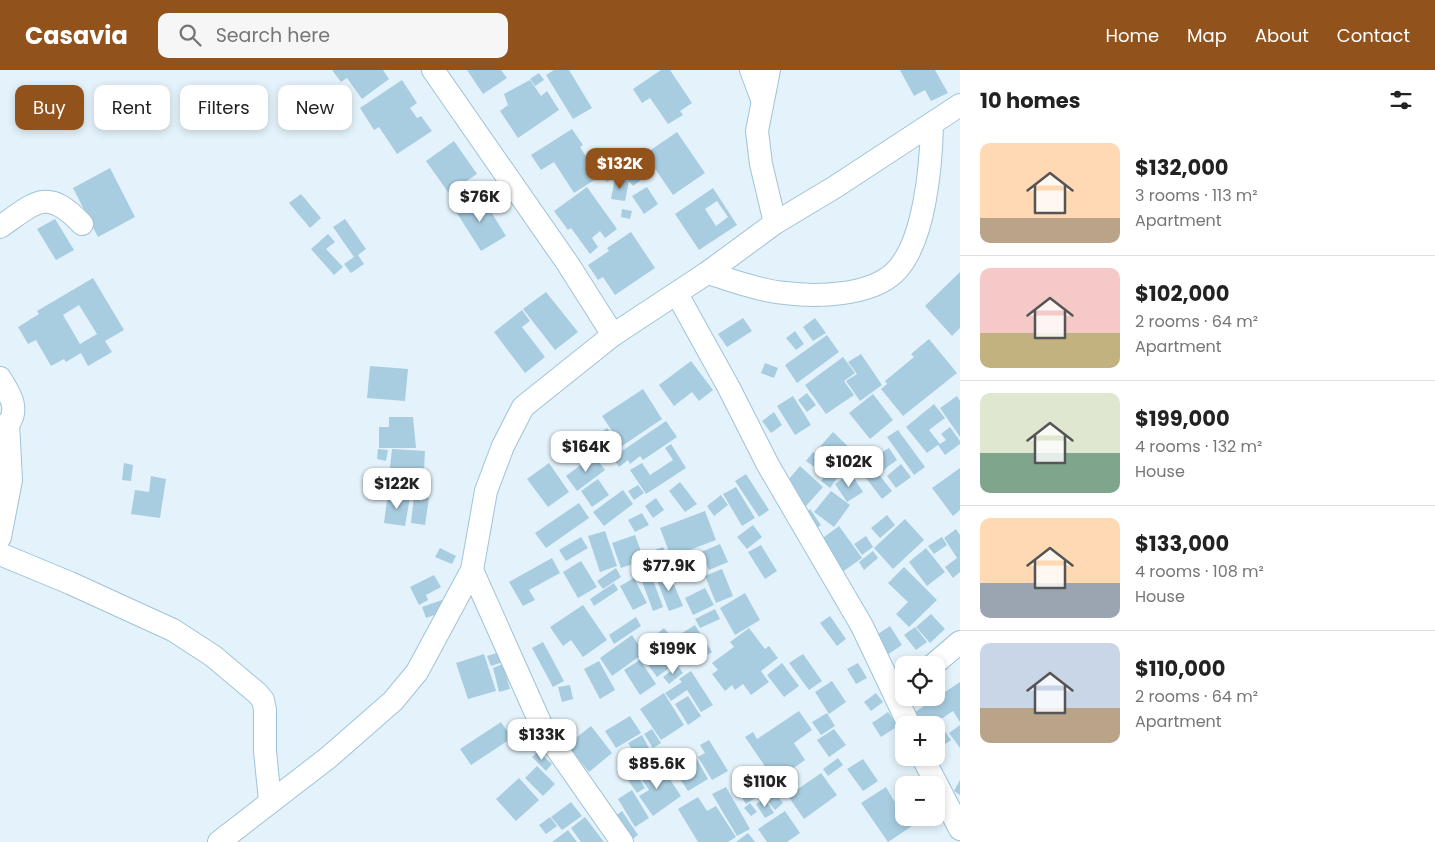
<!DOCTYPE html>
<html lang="en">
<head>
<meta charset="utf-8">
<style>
	:root { --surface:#fff; --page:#f6f6f6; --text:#222; --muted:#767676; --line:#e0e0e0; --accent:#92521c }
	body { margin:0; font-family:Poppins,sans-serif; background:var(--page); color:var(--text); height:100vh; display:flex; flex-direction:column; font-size:19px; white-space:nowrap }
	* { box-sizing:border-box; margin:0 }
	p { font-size:16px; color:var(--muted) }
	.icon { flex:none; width:28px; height:28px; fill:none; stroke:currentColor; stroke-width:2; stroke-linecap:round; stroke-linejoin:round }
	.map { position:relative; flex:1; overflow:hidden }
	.drawer { display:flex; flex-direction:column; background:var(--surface); width:475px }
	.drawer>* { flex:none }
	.banner { position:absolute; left:15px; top:15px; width:475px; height:45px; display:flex; gap:10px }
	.controls { position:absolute; left:895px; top:586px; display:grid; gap:10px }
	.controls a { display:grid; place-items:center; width:50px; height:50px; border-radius:10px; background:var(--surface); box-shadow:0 2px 8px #0003; font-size:25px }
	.price { position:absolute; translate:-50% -42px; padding:0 11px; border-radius:10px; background:#fff; color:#222; font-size:16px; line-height:32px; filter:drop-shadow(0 1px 2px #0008) }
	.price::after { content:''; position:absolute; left:50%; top:30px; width:15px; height:11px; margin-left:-8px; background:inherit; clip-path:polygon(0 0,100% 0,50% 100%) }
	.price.selected { background:var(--accent); color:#fff }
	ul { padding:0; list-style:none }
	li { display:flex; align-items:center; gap:15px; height:125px; padding:0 20px }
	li+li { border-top:1px solid var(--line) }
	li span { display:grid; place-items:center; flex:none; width:140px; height:100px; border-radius:10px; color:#555 }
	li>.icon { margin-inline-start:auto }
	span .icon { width:60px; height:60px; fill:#fffc; stroke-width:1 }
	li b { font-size:21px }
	h2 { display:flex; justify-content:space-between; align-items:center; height:60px; padding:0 20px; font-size:21px }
	.tag { padding:0 18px; border-radius:10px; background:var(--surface); box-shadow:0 2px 8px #0003; font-size:18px; line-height:45px }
	.tag.selected { background:var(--accent); color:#fff }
	header { display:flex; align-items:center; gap:30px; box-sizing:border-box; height:70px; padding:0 25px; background:var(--accent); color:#fff }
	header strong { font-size:24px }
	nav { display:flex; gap:28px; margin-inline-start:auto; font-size:18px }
	.search { width:350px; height:45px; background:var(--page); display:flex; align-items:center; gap:12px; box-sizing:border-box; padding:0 18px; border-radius:10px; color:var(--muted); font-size:19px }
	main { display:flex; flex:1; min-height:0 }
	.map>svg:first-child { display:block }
</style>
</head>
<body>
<header>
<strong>Casavia</strong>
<div class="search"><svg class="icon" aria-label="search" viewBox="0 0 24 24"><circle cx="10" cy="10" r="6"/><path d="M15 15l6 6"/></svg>Search here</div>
<nav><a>Home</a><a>Map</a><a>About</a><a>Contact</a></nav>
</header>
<main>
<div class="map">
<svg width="960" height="772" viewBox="0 0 960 772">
	<rect width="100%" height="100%" fill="#e4f3fb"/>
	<!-- building -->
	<g fill="#a8cde1" fill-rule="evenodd">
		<polygon points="332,0 383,0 389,9 362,29 347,8 341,12"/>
		<polygon points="467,0 501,0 507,8 483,24"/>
		<polygon points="554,0 569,0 592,38 573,49 546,5"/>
		<polygon points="661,0 670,0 692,33 680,41 683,45 668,54 650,28 642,33 633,19"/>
		<polygon points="900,0 935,0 948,23 931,31 925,20 914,26"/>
		<polygon points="539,3 544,10 535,16 530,9"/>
		<polygon points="402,10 417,33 410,38 417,48 421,46 432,61 397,84 379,57 374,60 360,38"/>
		<polygon points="530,10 541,26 547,21 559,40 518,68 500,41 508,35 504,24"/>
		<polygon points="572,59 583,75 580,77 599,107 574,123 554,92 541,100 531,85"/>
		<polygon points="677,62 705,103 673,125 645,84"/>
		<polygon points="454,71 477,104 465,112 469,117 453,129 426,91"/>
		<polygon points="626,87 631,96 607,112 601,103"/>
		<polygon points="110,98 135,147 98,167 73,118"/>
		<polygon points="632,98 641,110 633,116 623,104"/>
		<polygon points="615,108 629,111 625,131 611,129"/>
		<polygon points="587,117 617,159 605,168 600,161 592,168 598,177 590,184 571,158 568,160 554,141"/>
		<polygon points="647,117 658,134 644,144 632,126"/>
		<path d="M713,118L737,155L699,180L675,144ZM717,131L728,147L716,156L705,139Z"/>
		<polygon points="301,124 321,148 310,158 289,133"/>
		<polygon points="480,124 506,166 481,181 455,140"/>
		<polygon points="622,139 632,141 630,149 621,147"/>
		<polygon points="55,149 74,180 56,190 37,159"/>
		<polygon points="345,149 366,179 358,185 364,194 351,203 344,194 354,187 333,157"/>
		<polygon points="631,162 655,198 615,225 603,207 598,210 588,195 609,181 607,178"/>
		<polygon points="328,164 335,172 326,179 343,197 334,205 311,179"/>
		<polygon points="960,202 960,258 952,266 925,236"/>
		<path d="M93,208L124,260L105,271L112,282L88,296L81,283L66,292L64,289L51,296L36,270L28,274L18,257L39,244L37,241ZM79,235L97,264L80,274L63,245Z"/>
		<polygon points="546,222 578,262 555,280 523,239"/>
		<polygon points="522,240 530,251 522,257 545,287 525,303 494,262"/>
		<polygon points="743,248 752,261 727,277 718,264"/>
		<polygon points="815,248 826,263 813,271 803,257"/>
		<polygon points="795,261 804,274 796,280 786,268"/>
		<polygon points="827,265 839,282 797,313 785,295"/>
		<polygon points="929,269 957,303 903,346 881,319 887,314 885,311 914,287 911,284"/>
		<polygon points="861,284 882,315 860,331 846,311 857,304 848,292"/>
		<polygon points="843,287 855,303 844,311 854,325 826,344 805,315"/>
		<polygon points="691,291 713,320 699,331 692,322 674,336 659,315"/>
		<polygon points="765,293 778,298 774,308 761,303"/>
		<polygon points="370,296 408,299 405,331 367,328"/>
		<polygon points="643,319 662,349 622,376 602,346"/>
		<polygon points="807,323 816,335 807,342 798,330"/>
		<polygon points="873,324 893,350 870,369 849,343"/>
		<polygon points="793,326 811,355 795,365 777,336"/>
		<polygon points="957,326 960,331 960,367 940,338"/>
		<polygon points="934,334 945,348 929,360 940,374 946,370 941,364 950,357 960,371 960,374 945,385 938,375 927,383 906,357"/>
		<polygon points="774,342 782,355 771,363 762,351"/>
		<polygon points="389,347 413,347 416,378 379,378 379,357 389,357"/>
		<polygon points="666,351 677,367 643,390 640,386 630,394 628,390 619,397 610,384 619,377 622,381"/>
		<polygon points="607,358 619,373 607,383 595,367"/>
		<polygon points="898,360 925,397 914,405 887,367"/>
		<polygon points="833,362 858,386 843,402 818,379"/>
		<polygon points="580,368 587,380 580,384 573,373"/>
		<polygon points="671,374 686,398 646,424 630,400 642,393 650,405 673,390 665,378"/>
		<polygon points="889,378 897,390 882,401 873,388"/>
		<polygon points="378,379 388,380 386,391 377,389"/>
		<polygon points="392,379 425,381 424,401 390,398"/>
		<polygon points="813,382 826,393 820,401 806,391"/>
		<polygon points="594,385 605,400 577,421 566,406"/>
		<polygon points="124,393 133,395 131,411 122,410"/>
		<polygon points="549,393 569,422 548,437 527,409"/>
		<polygon points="901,394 911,407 896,418 887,406"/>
		<polygon points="800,396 823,417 806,436 783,416"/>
		<polygon points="873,397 892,421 882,429 863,404"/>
		<polygon points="831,398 840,404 830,418 821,411"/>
		<polygon points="960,398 960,440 953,446 932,418"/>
		<polygon points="391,402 430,405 429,424 390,421"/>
		<polygon points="851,403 863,422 847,432 835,414"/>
		<polygon points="746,404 769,440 759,447 735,411"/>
		<polygon points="151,406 166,409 160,448 131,444 135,420 149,422"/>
		<polygon points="598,409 609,425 592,437 581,421"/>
		<polygon points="680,412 697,434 685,442 669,421"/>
		<polygon points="638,415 644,423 634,430 628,421"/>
		<polygon points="736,417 755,448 742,456 723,424"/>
		<polygon points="623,420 633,434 604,456 593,442"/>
		<polygon points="831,421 850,435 834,457 814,442"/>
		<polygon points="388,423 410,427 405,456 384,453"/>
		<polygon points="721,425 728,435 714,446 707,436"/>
		<polygon points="414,426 429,428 425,455 411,453"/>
		<polygon points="656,428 664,440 653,448 645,436"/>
		<polygon points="579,433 589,448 546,478 535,463"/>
		<polygon points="810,439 821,455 813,461 802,445"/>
		<polygon points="705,441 716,470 671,487 660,458"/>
		<polygon points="642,443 649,455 635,462 628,450"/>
		<polygon points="887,445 895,455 880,468 871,458"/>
		<polygon points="905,449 924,470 893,499 874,478"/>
		<polygon points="753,455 762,467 747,479 737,467"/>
		<polygon points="839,456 862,488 838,505 816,473"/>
		<polygon points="956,459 960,465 960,502 953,508 945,497 957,488 944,468"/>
		<polygon points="605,461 617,496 600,502 588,466"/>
		<polygon points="635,465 644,490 621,498 612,473"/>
		<polygon points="866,466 873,477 862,485 854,474"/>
		<polygon points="581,467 588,478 566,491 559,480"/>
		<polygon points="942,467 947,475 934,484 928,476"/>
		<polygon points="720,474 728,492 709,500 701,482"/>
		<polygon points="761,475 777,501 765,509 748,482"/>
		<polygon points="663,477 668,490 647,497 643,484"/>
		<polygon points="440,478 456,486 452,494 435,487"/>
		<polygon points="926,478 945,502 927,516 909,492"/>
		<polygon points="873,481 878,488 864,500 859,492"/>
		<polygon points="696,483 704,499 678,511 670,496"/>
		<polygon points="552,488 560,503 529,520 535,530 523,536 509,512"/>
		<polygon points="581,491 597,517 578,528 563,502"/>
		<polygon points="904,497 937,530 909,557 896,544 908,532 888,513"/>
		<polygon points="616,498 621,507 603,519 597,511"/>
		<polygon points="722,499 733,526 716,533 705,506"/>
		<polygon points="650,502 663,537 653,541 640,506"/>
		<polygon points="669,503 683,536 669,541 656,508"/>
		<polygon points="434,505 441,517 426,525 428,530 419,535 410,517"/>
		<polygon points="634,508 647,533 633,540 620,516"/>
		<polygon points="614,513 618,520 594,536 590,529"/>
		<polygon points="705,518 714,535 693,545 685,528"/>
		<polygon points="745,523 760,550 735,565 720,538"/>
		<polygon points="445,529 448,540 426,548 422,537"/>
		<polygon points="583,535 607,570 583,587 571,570 563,576 550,557"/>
		<polygon points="715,539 720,549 700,558 695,549"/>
		<polygon points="931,544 945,559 930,573 916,557"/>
		<polygon points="830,546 846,569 837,576 820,553"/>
		<polygon points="636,547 641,556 614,574 609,565"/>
		<polygon points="695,555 712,582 696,592 679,565"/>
		<polygon points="890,556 902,575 887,585 875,566"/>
		<polygon points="915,557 927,572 916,580 904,565"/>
		<polygon points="664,558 672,568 651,585 643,575"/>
		<polygon points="749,558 765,579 769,576 778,588 761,601 769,612 751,625 743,614 735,620 732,615 725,621 712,604 718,600 712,593 734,577 730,572"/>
		<polygon points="632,565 644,583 612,606 600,588"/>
		<polygon points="543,572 564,611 553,617 532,578"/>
		<polygon points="665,577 677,592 657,607 646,592"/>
		<polygon points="500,582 503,592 491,596 487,586"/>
		<polygon points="484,584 496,621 468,629 456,593"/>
		<polygon points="803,584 822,611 809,620 789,593"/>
		<polygon points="640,590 656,614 640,625 624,600"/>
		<polygon points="599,591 615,620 600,629 584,599"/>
		<polygon points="782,593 799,616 784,627 767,605"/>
		<polygon points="858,593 867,608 856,614 847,599"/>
		<polygon points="503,594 510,619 499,622 493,598"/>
		<polygon points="678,596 683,603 669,614 663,607"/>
		<polygon points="691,601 713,635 701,642 687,620 671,631 665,623 682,612 679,609"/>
		<polygon points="832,611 846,632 829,644 815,622"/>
		<polygon points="960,612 960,652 953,641 932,655 924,655 915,642"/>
		<polygon points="570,615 573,629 562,632 558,617"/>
		<polygon points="664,623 684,655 661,670 640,639"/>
		<polygon points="876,623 883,632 871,641 864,632"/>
		<polygon points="688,626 701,646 688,655 675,634"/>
		<polygon points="799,641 812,660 794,673 805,690 775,711 745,667 753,662 757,669"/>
		<polygon points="888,642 898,656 881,667 872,653"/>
		<polygon points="827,643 835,656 821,665 812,652"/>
		<polygon points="630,646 641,663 616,678 605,661"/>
		<polygon points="501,652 512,668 471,695 460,679"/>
		<polygon points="528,652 538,667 520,678 511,663"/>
		<polygon points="939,653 951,670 938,679 936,676 936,655"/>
		<polygon points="960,655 960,678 949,663"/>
		<polygon points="591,656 612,683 589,702 567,675"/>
		<polygon points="652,659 661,673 653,678 644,664"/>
		<polygon points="834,659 846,675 829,687 817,670"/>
		<polygon points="642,665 650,680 637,687 628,673"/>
		<polygon points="709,670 728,701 712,710 698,687 705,683 700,675"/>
		<polygon points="691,679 708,709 688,721 680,709 688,705 677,687"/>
		<polygon points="538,681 552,694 546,701 532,687"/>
		<polygon points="630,684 636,694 624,702 618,692"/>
		<polygon points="838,688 843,695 828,706 823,699"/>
		<polygon points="863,689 878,711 863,721 847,699"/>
		<polygon points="648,693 656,704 663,699 681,726 653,746 639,726 649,720 636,701"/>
		<polygon points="537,696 555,714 543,726 525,708"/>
		<polygon points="750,701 754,708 763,702 772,717 746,734 732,713"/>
		<polygon points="821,703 837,725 804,749 788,726"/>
		<polygon points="636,704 645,718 637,723 628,710"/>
		<polygon points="519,708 539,730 516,751 496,729"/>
		<polygon points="960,710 960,725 954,721"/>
		<polygon points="726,717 750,759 737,766 712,724"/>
		<polygon points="886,717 904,748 912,756 888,772 861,733"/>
		<polygon points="632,720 649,748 635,757 618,729"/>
		<polygon points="774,721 783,733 775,740 765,728"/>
		<polygon points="698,727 707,741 716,736 736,767 728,772 698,772 678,739"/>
		<polygon points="765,728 774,743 765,748 756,734"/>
		<polygon points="571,732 582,746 562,760 551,747"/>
		<polygon points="750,733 757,742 751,746 744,738"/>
		<polygon points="622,741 638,765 630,771 614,747"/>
		<polygon points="785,741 800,763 787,772 767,772 758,759"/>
		<polygon points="550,747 557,756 546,764 539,755"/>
		<polygon points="585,747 604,772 581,772 571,758"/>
		<polygon points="568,760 577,772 552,772"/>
		<polygon points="748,763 755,772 736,772"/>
	</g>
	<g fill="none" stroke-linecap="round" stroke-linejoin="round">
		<!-- minor casing -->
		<g stroke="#9ec3d7" stroke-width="24">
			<g id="minor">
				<polyline points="433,0 568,194 613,265"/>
				<polyline points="751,0 762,29"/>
				<polyline points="769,0 757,61 761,94 775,153"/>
				<path d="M0,157C36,132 47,117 82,154"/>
				<path d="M707,203C732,210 759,221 785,223C817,227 869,226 894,203C925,174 931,95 932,55"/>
				<polyline points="677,224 729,318 768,395 862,556 909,655"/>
				<path d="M0,308C13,329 22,344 0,363"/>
				<polyline points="0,467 11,410 8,353"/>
				<polyline points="0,484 70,513 173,560 213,586 257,623 263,630 265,640 265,681 270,731"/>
				<polyline points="472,500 543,659 622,772"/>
				<polyline points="933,595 960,572"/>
				<polyline points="923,688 960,759"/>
				<polyline points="219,772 329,687 393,631 417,602 472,500 486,421 503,376 523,337 613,265 707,203 775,153 835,117 960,35"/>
			</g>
		</g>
		<!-- minor -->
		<use href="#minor" stroke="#fff" stroke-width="22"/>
	</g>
</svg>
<div class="controls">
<a><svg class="icon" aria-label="locate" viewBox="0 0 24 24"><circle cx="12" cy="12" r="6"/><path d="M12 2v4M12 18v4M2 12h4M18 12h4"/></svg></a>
<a>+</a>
<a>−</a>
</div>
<b class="price selected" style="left:620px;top:120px">$132K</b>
<b class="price" style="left:480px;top:153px">$76K</b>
<b class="price" style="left:586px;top:403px">$164K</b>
<b class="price" style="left:849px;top:418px">$102K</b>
<b class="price" style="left:397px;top:440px">$122K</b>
<b class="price" style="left:669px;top:522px">$77.9K</b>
<b class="price" style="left:673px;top:605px">$199K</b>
<b class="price" style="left:542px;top:691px">$133K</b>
<b class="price" style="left:657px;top:720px">$85.6K</b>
<b class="price" style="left:765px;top:738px">$110K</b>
<div class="banner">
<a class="tag selected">Buy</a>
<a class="tag">Rent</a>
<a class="tag">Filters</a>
<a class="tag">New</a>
</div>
</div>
<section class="drawer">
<h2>10 homes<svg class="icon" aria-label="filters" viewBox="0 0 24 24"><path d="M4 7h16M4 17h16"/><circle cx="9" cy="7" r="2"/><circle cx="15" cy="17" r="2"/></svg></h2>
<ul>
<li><span style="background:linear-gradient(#ffd9b3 75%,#b9a48a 0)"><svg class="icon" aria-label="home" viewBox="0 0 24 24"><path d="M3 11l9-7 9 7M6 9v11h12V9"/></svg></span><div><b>$132,000</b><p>3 rooms · 113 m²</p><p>Apartment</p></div></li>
<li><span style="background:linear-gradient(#f6c9c9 65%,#c2b280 0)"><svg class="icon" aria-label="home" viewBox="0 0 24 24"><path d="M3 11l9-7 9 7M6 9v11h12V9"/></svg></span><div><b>$102,000</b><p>2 rooms · 64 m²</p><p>Apartment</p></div></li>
<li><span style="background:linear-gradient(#dfe7d0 60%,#7fa58c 0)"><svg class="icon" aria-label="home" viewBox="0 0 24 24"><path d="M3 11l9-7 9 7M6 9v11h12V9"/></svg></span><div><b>$199,000</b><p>4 rooms · 132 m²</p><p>House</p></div></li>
<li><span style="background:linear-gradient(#ffd9b3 65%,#9aa5b1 0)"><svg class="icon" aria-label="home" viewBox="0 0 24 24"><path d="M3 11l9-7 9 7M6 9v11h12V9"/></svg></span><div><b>$133,000</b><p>4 rooms · 108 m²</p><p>House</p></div></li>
<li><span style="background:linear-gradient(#c9d6e8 65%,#b9a48a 0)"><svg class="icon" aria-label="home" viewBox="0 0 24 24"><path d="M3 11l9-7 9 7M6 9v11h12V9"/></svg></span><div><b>$110,000</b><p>2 rooms · 64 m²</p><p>Apartment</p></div></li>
</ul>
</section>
</main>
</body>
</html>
